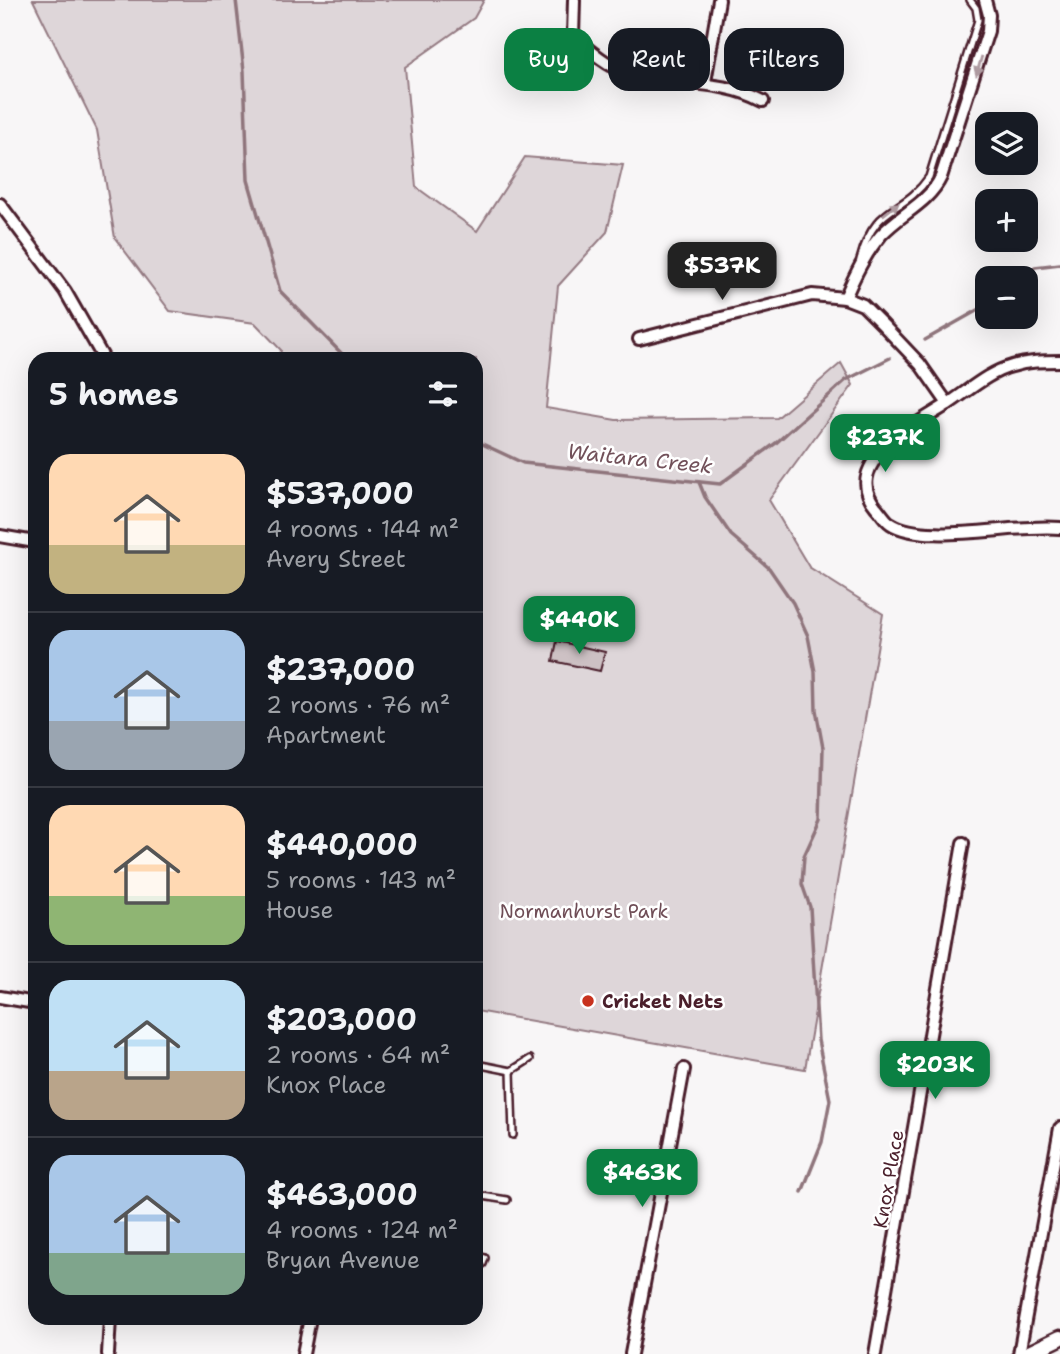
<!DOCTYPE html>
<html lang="en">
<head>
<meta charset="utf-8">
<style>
	:root { --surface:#171b24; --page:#20242c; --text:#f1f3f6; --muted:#9ea1a6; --line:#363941; --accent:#0b8043 }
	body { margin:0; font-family:"Shantell Sans",sans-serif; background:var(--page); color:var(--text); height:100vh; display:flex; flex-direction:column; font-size:26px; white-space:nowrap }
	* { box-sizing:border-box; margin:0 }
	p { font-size:23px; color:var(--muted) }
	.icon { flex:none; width:38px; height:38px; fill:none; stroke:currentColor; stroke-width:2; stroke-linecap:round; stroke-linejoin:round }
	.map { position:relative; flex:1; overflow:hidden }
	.side { position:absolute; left:28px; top:352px; width:455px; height:973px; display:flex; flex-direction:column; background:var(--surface); border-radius:21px; box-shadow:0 7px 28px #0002 }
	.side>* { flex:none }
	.banner { position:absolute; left:504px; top:28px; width:450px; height:63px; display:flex; gap:14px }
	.buttons { position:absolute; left:975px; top:112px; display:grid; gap:14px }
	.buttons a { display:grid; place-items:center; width:63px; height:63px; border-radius:14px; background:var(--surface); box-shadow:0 7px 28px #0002; font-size:35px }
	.price { position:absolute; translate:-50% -60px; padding:0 16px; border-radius:14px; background:var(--accent); color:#fff; font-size:23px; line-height:46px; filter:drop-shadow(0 2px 4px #0008) }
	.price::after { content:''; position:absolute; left:50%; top:42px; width:21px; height:16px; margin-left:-10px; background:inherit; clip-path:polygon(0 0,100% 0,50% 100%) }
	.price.on { background:#222; color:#fff }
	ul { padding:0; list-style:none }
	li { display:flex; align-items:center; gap:21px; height:175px; padding:0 21px }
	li+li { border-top:2px solid var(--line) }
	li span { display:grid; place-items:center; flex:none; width:196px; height:140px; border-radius:21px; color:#555 }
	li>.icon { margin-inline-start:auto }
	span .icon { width:84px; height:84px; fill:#fffc; stroke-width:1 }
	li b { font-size:30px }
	h2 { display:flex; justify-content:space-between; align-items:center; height:84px; padding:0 21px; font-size:30px }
	.pill { padding:0 24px; border-radius:21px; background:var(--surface); box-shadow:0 7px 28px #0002; font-size:24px; line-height:63px }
	.pill.on { background:var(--accent); color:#fff }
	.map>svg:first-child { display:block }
</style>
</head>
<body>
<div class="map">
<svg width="1060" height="1354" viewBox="0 0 1060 1354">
	<rect width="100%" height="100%" fill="#f8f6f7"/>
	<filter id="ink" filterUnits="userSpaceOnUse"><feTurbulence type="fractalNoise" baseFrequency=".0143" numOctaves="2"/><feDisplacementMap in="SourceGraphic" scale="14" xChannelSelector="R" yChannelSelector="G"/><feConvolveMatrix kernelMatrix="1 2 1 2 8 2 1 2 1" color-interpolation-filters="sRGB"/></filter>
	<g filter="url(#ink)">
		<!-- green -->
		<polygon fill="#ded6d9" stroke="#947a82" stroke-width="2" points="33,0 484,0 474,18 405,67 416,187 477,231 525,157 623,165 607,232 558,286 546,408 616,420 777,418 841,363 853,385 769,500 809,567 883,614 805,1069 476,1011 476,359 279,359 281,350 255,323 170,311 115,238 97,130"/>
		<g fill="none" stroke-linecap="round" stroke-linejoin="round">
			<!-- stream -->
			<g stroke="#8f747b" stroke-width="3.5">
				<polyline points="236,0 244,71 248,180 280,291 347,359"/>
				<polyline points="1021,278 1035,267 1060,264"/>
				<polyline points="925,340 987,305"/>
				<polyline points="476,441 523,463 720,484 776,443 846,380 890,358"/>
				<polyline points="699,482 705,497 731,535 769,568 793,603 808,636 815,672 816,710 823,748 821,819 804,856 802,884 810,907 818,1040 830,1100 822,1142 802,1192"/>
			</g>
		</g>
		<!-- building -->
		<polygon fill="#cdc1c4" stroke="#4a1f2b" stroke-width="2" points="557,641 605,652 600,671 553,661"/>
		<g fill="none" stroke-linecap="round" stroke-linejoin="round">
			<!-- service casing -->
			<g stroke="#4a1f2b" stroke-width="10">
				<g id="service">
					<path d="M860,260C875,202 903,215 929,177L978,20L976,8L970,0"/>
					<polyline points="476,1064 511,1071 513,1135"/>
					<polyline points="511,1071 530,1059"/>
					<polyline points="476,1195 507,1200"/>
					<polyline points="476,1256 485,1258 483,1264"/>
				</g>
			</g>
			<!-- minor casing -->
			<g stroke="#4a1f2b" stroke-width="16">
				<g id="minor">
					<path d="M574,0L573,37C586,47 599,59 614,67C659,89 714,75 763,101"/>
					<polyline points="537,81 557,63 573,37"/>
					<polyline points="705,82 719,0"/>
					<polyline points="0,204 65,291 104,359"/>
					<path d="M845,298C855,275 865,254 881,235C900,214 929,203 941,177L988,31L989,15L985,0"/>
					<polyline points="639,339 812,295 845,298 863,305 883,325 920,364 948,404"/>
					<path d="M1060,361C1043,361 1028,361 1012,366C989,372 968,391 948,404C917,424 839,463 876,507C880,511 885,520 890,523C924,546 1016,523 1060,528"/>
					<polyline points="0,536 35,542"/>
					<polyline points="0,997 35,1003"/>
					<polyline points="108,1354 110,1318"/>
					<polyline points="303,1354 310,1318"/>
					<polyline points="631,1354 684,1069"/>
					<polyline points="875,1354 963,843"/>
					<polyline points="1019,1354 1060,1128"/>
				</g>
			</g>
			<!-- tertiary casing -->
			<g stroke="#4a1f2b" stroke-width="19">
				<polyline id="tertiary" points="1027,1354 1060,1338"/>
			</g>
			<!-- service -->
			<use href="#service" stroke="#fff" stroke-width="5"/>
			<!-- minor -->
			<use href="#minor" stroke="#fff" stroke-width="10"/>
			<!-- tertiary -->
			<use href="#tertiary" stroke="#fff" stroke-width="14"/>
		</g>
		<!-- one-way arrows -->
		<defs><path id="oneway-solid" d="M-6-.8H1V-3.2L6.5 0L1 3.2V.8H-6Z" transform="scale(1.75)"/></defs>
		<g fill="#ae9aa0">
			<use href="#oneway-solid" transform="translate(979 66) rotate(106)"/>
			<use href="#oneway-solid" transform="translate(891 209) rotate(-38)"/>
		</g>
	</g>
	<!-- markers -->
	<circle fill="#c8321e" stroke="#fff" stroke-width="2.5" cx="588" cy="1001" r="7"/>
	<g text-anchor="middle" stroke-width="5" stroke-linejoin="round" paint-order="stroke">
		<!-- park labels -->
		<g font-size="19" fill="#6f4d56" stroke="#fff">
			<text x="584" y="918">Normanhurst Park</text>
		</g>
		<!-- poi labels -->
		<g font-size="19" font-weight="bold" fill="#4a1f2b" stroke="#fff" text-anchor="start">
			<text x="602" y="1008">Cricket Nets</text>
		</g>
		<!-- street labels -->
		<g font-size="19" fill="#4a1f2b" stroke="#fff">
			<text transform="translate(888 1179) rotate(-80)" y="7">Knox Place</text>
		</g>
		<!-- water labels -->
		<g font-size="21" font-style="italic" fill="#72515a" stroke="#fff">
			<text transform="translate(640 459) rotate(6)" y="7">Waitara Creek</text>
		</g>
	</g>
</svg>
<div class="buttons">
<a><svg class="icon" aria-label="layers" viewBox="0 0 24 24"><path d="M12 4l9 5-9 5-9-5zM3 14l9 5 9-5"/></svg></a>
<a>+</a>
<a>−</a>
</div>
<b class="price on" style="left:722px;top:302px">$537K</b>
<b class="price" style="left:885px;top:474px">$237K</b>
<b class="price" style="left:579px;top:656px">$440K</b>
<b class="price" style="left:935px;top:1101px">$203K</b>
<b class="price" style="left:642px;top:1209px">$463K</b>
<div class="banner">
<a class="pill on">Buy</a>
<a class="pill">Rent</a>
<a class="pill">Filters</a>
</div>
<section class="side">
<h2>5 homes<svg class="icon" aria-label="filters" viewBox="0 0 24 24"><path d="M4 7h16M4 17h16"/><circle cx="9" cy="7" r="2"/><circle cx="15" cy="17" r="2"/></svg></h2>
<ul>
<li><span style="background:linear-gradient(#ffd9b3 65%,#c2b280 0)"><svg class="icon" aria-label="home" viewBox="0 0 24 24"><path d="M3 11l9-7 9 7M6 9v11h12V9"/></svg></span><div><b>$537,000</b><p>4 rooms · 144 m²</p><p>Avery Street</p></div></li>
<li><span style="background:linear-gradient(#a9c7e8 65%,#9aa5b1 0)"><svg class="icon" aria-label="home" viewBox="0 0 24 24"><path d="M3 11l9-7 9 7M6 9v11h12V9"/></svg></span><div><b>$237,000</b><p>2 rooms · 76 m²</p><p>Apartment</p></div></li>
<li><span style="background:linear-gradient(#ffd9b3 65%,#8fb573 0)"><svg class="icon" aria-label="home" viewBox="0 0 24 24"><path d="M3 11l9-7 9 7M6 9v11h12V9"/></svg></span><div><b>$440,000</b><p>5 rooms · 143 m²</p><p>House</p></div></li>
<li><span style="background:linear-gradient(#bfe0f5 65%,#b9a48a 0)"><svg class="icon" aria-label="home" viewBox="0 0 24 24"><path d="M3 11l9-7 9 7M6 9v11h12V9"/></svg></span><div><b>$203,000</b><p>2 rooms · 64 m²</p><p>Knox Place</p></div></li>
<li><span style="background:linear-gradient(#a9c7e8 70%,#7fa58c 0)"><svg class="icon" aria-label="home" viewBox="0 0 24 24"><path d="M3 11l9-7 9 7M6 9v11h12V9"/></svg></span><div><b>$463,000</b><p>4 rooms · 124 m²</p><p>Bryan Avenue</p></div></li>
</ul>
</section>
</div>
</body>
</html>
